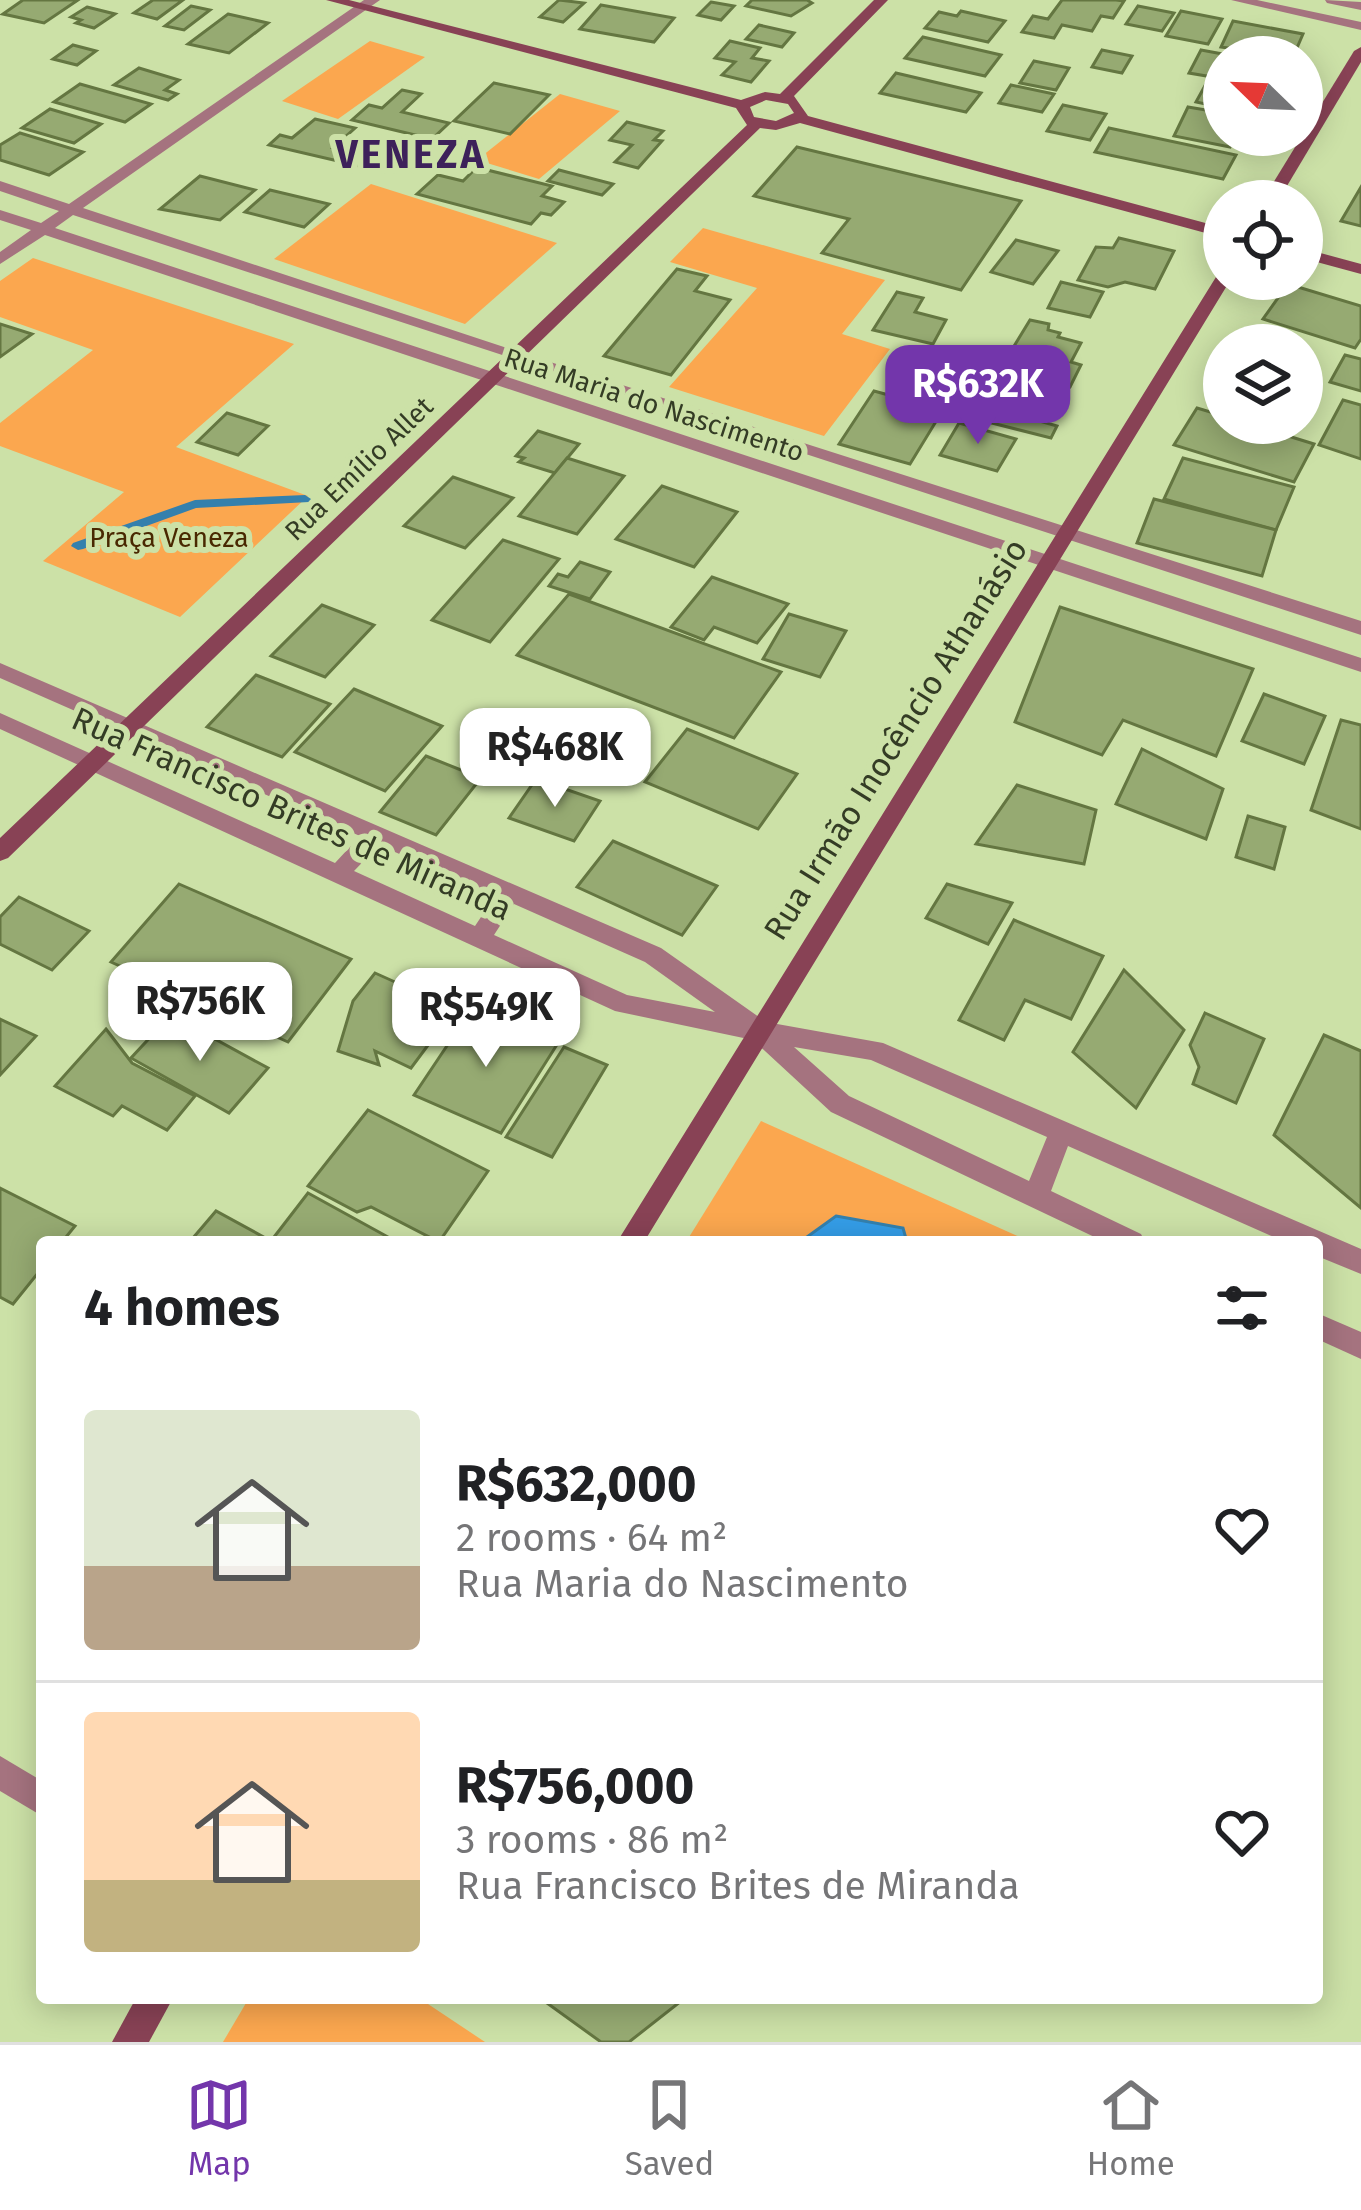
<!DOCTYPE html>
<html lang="en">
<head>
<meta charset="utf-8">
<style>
	:root { --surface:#fff; --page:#f6f6f6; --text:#202124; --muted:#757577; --line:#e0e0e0; --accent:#7336ab }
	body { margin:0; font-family:"Fira Sans",sans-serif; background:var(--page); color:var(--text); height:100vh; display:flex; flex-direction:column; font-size:45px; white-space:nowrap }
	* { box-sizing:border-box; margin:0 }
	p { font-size:39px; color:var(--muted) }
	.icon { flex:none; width:66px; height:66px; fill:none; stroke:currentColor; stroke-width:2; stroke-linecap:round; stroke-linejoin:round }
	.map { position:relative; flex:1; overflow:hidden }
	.panel { position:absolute; left:36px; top:1236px; width:1287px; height:768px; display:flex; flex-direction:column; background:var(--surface); border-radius:12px; box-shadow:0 6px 30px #0003 }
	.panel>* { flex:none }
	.needle { width:78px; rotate:293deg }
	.fabs { position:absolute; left:1203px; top:36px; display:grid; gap:24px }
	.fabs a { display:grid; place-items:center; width:120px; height:120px; border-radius:50%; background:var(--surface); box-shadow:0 6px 30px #0003; font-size:60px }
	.price { position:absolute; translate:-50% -102px; padding:0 27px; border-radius:24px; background:#fff; color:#222; font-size:39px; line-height:78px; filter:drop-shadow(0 3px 6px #0008) }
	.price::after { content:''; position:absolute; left:50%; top:72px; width:36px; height:27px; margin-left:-18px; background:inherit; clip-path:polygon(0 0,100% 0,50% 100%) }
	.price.active { background:var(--accent); color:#fff }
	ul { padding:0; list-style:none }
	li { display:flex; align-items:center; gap:36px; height:300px; padding:0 48px }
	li+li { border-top:3px solid var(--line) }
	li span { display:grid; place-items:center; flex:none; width:336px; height:240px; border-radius:12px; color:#555 }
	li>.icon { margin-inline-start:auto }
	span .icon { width:144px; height:144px; fill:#fffc; stroke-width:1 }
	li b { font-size:51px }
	h2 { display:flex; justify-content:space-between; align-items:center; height:144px; padding:0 48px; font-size:51px }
	.tab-bar { display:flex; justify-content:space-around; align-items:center; height:168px; border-top:3px solid var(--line); background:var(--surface); font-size:33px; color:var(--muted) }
	.tab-bar a { display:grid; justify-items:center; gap:6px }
	.tab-bar .active { color:var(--accent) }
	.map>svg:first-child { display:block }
</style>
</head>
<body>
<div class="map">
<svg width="1361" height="2042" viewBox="0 0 1361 2042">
	<rect width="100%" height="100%" fill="#cce1a7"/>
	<!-- green -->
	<g fill="#fba74f">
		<polygon points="370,41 425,57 338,119 282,101"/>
		<polygon points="560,94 620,111 539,179 477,160"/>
		<polygon points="371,184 557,243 465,324 274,259"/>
		<polygon points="703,228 885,280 842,334 890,349 824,436 669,387 757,288 670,262"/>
		<polygon points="33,258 294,344 176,447 308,496 180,617 43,561 124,492 0,446 0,423 93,350 0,317 0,281"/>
		<polygon points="761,1121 1031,1242 686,1242"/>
		<polygon points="249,1998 419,1998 485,2042 223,2042"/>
	</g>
	<!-- water -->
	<polygon fill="#349de7" stroke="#3480ad" stroke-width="3" points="836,1216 903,1228 907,1242 800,1242"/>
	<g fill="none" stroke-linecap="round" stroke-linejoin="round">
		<!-- stream -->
		<polygon fill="#3480ad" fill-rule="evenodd" points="305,495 311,499 309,502 196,508 83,549 78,550 71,546 73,543 195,500"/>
	</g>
	<!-- building -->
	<g fill="#96aa72" stroke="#647641" stroke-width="3">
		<polygon points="23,0 78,0 44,23 3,14"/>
		<polygon points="153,0 183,0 157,19 134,13"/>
		<polygon points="559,0 584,3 563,22 540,17"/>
		<polygon points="752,0 807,0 812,3 791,16 746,6"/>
		<polygon points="1062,0 1116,0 1124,1 1113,18 1101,16 1092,31 1062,25 1054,38 1022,32 1033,16 1048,19"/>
		<polygon points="711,2 734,6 721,20 698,15"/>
		<polygon points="601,5 674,18 654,42 580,29"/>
		<polygon points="191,6 210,10 184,30 165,26"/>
		<polygon points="1138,6 1174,13 1162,31 1126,24"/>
		<polygon points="87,7 115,14 94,28 76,23 81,20 71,17"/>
		<polygon points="961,11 1005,21 988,42 925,28 939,12 957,16"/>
		<polygon points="1181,11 1222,19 1208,44 1166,36"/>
		<polygon points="228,14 268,23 229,53 188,44"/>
		<polygon points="1233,21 1303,34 1293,57 1221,47"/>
		<polygon points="759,25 794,33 782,47 746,39"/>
		<polygon points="923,37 1001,55 985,76 905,58"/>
		<polygon points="730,41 760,48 752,58 769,61 751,82 722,75 735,62 715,58"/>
		<polygon points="73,45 96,51 77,65 53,59"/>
		<polygon points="1102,50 1132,56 1122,73 1092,67"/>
		<polygon points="1201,50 1239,57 1224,57 1224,79 1189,73"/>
		<polygon points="1034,61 1069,68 1056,90 1020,83"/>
		<polygon points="139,68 179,80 165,90 177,94 168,100 114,85"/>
		<polygon points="896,73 981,93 966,112 880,93"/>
		<polygon points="1207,82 1224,86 1224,108 1196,102"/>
		<polygon points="494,83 549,95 510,134 454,121"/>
		<polygon points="80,84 151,104 125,122 54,102"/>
		<polygon points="1011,85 1054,94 1042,112 999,103"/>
		<polygon points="402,90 421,94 402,112 449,123 432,139 352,120 369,105 382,108"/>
		<polygon points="1063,105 1106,114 1090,140 1047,131"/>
		<polygon points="1188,107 1224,113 1224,135 1235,135 1230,147 1174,136"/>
		<polygon points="50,109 101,124 74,143 22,128"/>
		<polygon points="315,119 355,128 333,148 390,162 381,171 269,145 280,135 292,138"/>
		<polygon points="627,122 663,131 654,140 662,141 638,168 615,162 632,145 610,140"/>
		<polygon points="1109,128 1236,155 1223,179 1095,152"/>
		<polygon points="20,133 83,152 49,175 0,160 0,145"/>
		<polygon points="797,147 1021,201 961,290 822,253 849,219 754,196"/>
		<polygon points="471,166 552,186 542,196 564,202 551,215 541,213 531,224 417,194 438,175 463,181 472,172 466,171"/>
		<polygon points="559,170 613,184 602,195 548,181"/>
		<polygon points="200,176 255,190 220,220 160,209"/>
		<polygon points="1361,187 1361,226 1341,221"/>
		<polygon points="270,190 329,204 304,227 245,212"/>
		<polygon points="1119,238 1174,251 1155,289 1125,282 1108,287 1078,280 1096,247 1113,248"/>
		<polygon points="1016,240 1058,251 1033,284 991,272"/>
		<polygon points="677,269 707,276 695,291 730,300 671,375 604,356"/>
		<polygon points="1061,282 1103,292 1090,317 1048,308"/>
		<polygon points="1288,284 1361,306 1361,339 1355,348 1263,319"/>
		<polygon points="897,292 923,298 915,312 946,320 933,344 873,330"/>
		<polygon points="1030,320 1049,324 1048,330 1060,333 1058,337 1081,343 1071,362 1081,365 1070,387 1000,369"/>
		<polygon points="0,324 32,334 0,357"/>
		<polygon points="1345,355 1361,359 1361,391 1330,382"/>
		<polygon points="987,384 1053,400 1043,422 1057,426 1051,438 968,417"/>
		<polygon points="874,391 943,410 910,464 839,444"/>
		<polygon points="1343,400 1361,405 1361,459 1319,445"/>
		<polygon points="1197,408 1224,416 1224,423 1246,423 1314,444 1294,482 1174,445"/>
		<polygon points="227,413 268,426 238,455 197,442"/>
		<polygon points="959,423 1016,439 997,471 940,455"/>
		<polygon points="538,431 579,444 555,473 519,462 524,458 516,456"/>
		<polygon points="567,458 624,476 577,534 519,516"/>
		<polygon points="1183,458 1294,487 1276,530 1164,499"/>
		<polygon points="453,477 513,498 465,548 404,526"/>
		<polygon points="662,486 737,512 694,567 616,539"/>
		<polygon points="1154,499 1276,530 1262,576 1137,543"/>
		<polygon points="503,540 559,559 490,642 432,620"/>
		<polygon points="580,562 610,572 590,599 549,586 558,574 568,577"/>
		<polygon points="712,577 788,604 757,643 714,627 704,640 671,627"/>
		<polygon points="569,594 781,672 734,738 517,655"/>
		<polygon points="322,605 374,625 325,677 271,656"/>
		<polygon points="1060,607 1253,669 1216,756 1123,720 1102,755 1015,722"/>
		<polygon points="789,614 846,631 820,677 763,659"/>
		<polygon points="256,675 330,704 282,757 207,727"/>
		<polygon points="354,689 442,726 385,791 295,752"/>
		<polygon points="1264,694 1325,716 1304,764 1242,741"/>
		<polygon points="1341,720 1361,725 1361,829 1311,810"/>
		<polygon points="687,729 797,774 758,829 645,782"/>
		<polygon points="1142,749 1223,789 1206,839 1116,804"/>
		<polygon points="426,756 481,778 436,835 380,812"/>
		<polygon points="536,779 600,801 574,841 509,818"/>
		<polygon points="1017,785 1096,810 1084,864 976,844"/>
		<polygon points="1248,816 1285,827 1274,869 1236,857"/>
		<polygon points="613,841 717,886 682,935 577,887"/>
		<polygon points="179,884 351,959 288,1042 111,962"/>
		<polygon points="947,884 1012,903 988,944 926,918"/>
		<polygon points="19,897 89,931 52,970 0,944 0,917"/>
		<polygon points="1014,920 1103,956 1071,1019 1025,1000 1004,1040 959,1020"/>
		<polygon points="1124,970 1184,1030 1136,1108 1073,1052"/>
		<polygon points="375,973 455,1009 411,1068 375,1051 379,1065 338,1051 353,1001"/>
		<polygon points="473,1007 558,1043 501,1133 414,1095"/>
		<polygon points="1205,1013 1264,1039 1236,1103 1193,1084 1199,1067 1190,1045"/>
		<polygon points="171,1015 268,1068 229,1113 131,1058"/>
		<polygon points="0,1019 36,1036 0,1075"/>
		<polygon points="106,1029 132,1063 195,1096 167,1130 122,1106 113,1116 55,1086"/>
		<polygon points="1324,1035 1361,1051 1361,1208 1274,1135"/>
		<polygon points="564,1047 607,1065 552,1157 506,1137"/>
		<polygon points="368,1110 488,1171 439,1242 371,1207 357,1212 308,1186"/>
		<polygon points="0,1188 75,1226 62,1242 42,1242 42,1268 13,1304 0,1297"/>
		<polygon points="308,1193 397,1242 199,1242 193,1238 216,1211 271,1241"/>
		<polygon points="540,1998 685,1998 629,2042 601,2042"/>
	</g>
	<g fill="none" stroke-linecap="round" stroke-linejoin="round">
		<!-- street -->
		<g fill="#a5737f" fill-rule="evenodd">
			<polygon points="364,0 380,0 83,208 522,353 1361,621 1361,635 73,215 55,228 1361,658 1361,672 45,235 0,264 0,252 31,230 0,220 0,210 41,223 59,211 0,191 0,181 69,204"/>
			<polygon points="1231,0 1257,0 1361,22 1361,30"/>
			<polygon points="1325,0 1361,2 1361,10 1327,3"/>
			<path d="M0,663L661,948L766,1022L883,1043L1361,1249V1274L1317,1256V1242H1285L1068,1146L1051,1191L1141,1234L1145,1242H1105L831,1112L753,1040L615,1011L0,729V713L335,863L360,836L0,678ZM379,845L495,896L475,926L354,871ZM514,904L645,962L715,1012L627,995L494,935ZM794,1047L871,1060L1047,1137L1029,1181L849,1096Z"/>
			<polygon points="1317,1313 1361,1332 1361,1359 1317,1339"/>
			<polygon points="0,1756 42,1781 42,1816 0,1791"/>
		</g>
		<!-- secondary -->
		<g fill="#884255" fill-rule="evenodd">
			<path d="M326,0H349L741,100L765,92L780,94L874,0H888L794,96L808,116L1224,228V238L800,123L776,130L760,128L8,858L0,861V838L747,125L736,108ZM766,100L788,104L794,113L776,121L754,117L750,107Z"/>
			<polygon points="1361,47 1361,62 1278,201 1262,201 1354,51"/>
			<polygon points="1302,248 1361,264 1361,274 1302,258"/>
			<polygon points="1224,272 1224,279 1231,279 644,1242 617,1242 1216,277"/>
			<polygon points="136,1998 173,1998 149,2042 112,2042"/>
		</g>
	</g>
	<g text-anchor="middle" stroke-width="12" stroke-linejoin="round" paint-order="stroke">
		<!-- far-street labels -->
		<g font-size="27" fill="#343c25" stroke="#cce1a7">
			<text transform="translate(654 405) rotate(18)" y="9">Rua Maria do Nascimento</text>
			<text transform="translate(359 469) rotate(-44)" y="9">Rua Emílio Allet</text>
		</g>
		<!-- far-park labels -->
		<g font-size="27" fill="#492801" stroke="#cce1a7">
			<text x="169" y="547">Praça Veneza</text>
		</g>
		<!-- street labels -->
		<g font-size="33" fill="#343c25" stroke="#cce1a7">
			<text transform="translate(895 739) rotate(-58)" y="12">Rua Irmão Inocêncio Athanásio</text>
			<text transform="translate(292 813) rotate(24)" y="12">Rua Francisco Brites de Miranda</text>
		</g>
		<!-- far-district labels -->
		<g font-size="39" font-weight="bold" letter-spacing="3" fill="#3d215a" stroke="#cce1a7">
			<text x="411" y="168">VENEZA</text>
		</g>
	</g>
</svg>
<div class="fabs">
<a><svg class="needle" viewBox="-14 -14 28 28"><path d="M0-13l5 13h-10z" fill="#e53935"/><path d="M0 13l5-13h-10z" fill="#757577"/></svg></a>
<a><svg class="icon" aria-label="locate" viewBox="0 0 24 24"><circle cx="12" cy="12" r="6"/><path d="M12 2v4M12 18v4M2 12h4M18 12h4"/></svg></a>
<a><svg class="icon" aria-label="layers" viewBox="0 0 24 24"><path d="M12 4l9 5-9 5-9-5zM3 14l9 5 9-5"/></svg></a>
</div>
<b class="price active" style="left:978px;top:447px">R$632K</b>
<b class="price" style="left:555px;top:810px">R$468K</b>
<b class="price" style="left:200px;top:1064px">R$756K</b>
<b class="price" style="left:486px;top:1070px">R$549K</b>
<section class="panel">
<h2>4 homes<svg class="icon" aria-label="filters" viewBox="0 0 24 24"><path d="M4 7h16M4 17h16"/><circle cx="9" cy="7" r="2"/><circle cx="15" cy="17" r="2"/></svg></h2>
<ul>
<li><span style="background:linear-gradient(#dfe7d0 65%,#b9a48a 0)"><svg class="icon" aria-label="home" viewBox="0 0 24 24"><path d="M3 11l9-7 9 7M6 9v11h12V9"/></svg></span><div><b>R$632,000</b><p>2 rooms · 64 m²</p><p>Rua Maria do Nascimento</p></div><svg class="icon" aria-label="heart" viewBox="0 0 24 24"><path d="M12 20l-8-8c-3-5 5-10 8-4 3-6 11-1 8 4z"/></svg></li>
<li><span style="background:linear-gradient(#ffd9b3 70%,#c2b280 0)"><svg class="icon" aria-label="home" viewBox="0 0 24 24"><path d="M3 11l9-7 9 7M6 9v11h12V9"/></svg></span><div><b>R$756,000</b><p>3 rooms · 86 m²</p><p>Rua Francisco Brites de Miranda</p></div><svg class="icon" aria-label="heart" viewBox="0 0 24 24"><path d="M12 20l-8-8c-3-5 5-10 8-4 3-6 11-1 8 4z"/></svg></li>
</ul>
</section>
</div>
<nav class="tab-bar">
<a class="active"><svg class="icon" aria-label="map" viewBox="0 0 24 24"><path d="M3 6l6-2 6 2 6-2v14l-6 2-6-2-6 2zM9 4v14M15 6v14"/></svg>Map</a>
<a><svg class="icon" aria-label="saved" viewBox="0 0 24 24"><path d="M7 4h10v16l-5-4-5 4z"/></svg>Saved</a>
<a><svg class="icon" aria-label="home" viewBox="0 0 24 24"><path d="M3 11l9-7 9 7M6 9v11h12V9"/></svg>Home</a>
</nav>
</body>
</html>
